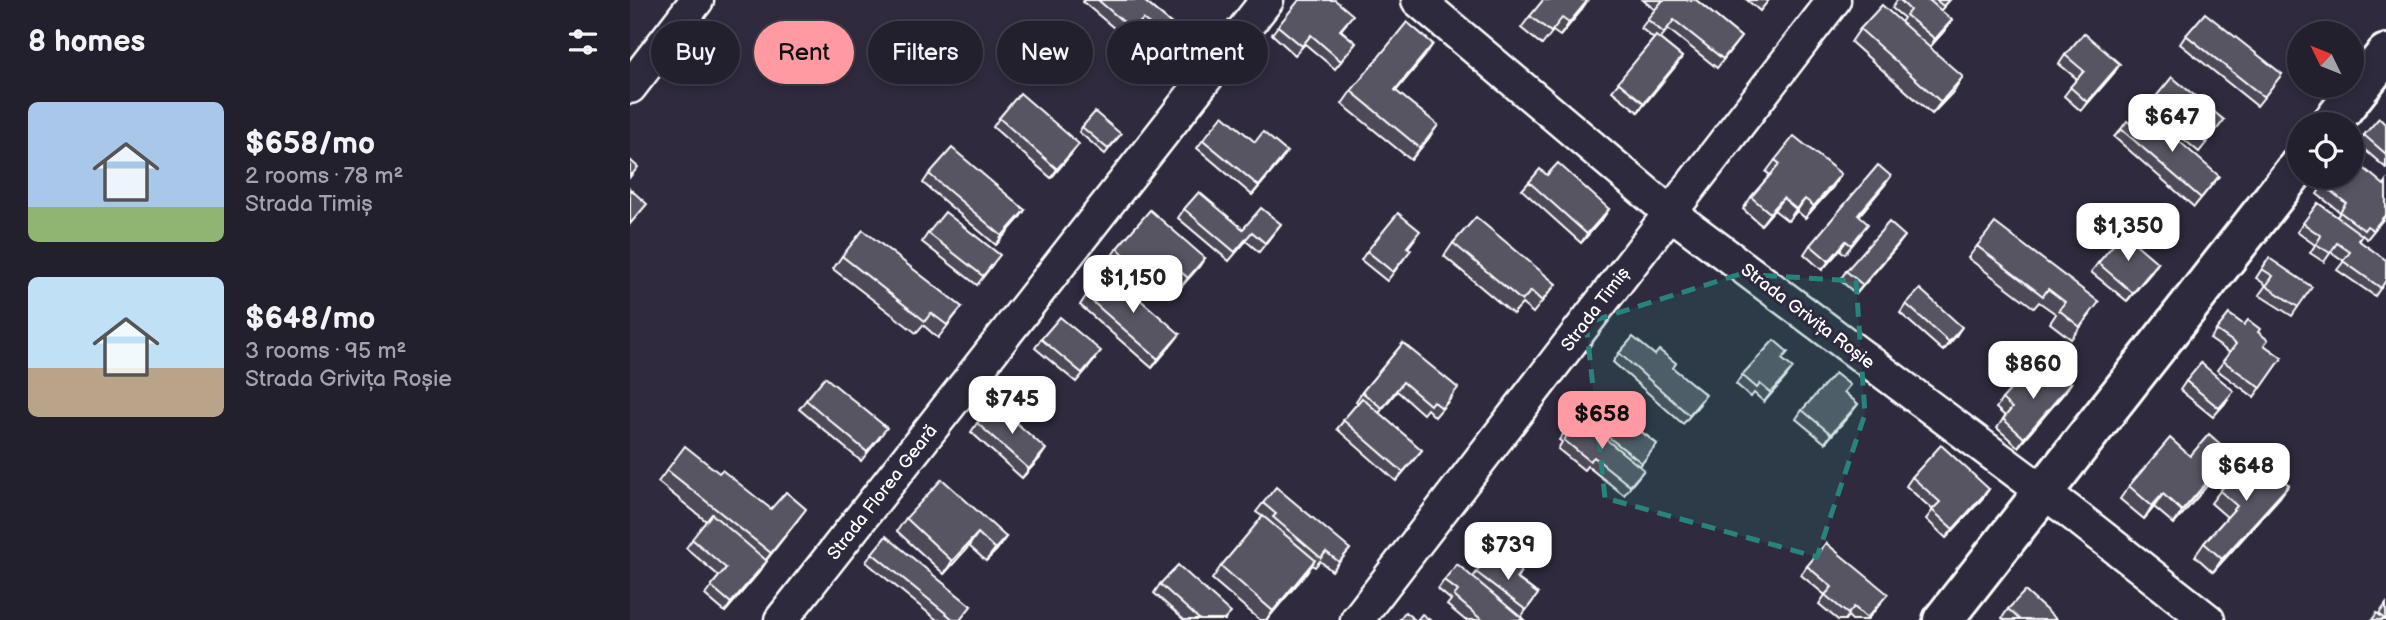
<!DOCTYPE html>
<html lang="en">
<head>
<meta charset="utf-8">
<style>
	:root { --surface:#23202e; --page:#2f2d3a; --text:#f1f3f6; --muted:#a3a3aa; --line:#403e4a; --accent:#ff9aa2 }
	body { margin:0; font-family:"Balsamiq Sans",sans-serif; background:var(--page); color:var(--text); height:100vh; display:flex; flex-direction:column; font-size:26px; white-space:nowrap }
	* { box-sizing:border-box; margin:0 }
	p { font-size:23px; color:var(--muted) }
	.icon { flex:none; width:38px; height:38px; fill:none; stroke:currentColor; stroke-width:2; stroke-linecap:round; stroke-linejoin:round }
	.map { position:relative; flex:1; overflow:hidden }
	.side { display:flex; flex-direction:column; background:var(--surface); width:630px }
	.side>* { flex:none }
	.banner { position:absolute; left:21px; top:21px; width:665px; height:63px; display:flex; gap:14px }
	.needle { width:46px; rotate:313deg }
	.buttons { position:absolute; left:1657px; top:21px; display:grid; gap:14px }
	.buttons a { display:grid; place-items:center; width:77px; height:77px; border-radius:50%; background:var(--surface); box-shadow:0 4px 10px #0003,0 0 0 2px var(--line); font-size:35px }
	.price { position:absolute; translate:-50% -60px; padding:0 16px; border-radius:14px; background:#fff; color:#222; font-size:23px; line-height:46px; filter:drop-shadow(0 2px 4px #0008) }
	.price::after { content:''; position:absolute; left:50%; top:42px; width:21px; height:16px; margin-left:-10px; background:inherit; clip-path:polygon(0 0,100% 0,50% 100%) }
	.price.active { background:var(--accent); color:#111 }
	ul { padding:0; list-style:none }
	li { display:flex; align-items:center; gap:21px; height:175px; padding:0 28px }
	li span { display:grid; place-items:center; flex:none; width:196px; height:140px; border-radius:10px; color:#555 }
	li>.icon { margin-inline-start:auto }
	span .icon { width:84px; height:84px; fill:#fffc; stroke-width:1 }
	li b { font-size:30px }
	h2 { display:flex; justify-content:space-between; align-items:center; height:84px; padding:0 28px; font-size:30px }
	.pill { padding:0 24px; border-radius:32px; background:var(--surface); box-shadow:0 4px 10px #0003,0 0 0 2px var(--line); font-size:24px; line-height:63px }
	.pill.active { background:var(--accent); color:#111 }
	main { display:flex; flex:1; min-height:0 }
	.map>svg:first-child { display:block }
</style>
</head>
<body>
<main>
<section class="side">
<h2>8 homes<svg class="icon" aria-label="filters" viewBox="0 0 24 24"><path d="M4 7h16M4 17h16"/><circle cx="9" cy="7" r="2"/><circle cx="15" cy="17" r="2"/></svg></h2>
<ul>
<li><span style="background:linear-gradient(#a9c7e8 75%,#8fb573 0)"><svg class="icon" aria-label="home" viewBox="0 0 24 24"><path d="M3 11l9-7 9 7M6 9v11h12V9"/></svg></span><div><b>$658/mo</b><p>2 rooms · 78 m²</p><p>Strada Timiș</p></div></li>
<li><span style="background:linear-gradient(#bfe0f5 65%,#b9a48a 0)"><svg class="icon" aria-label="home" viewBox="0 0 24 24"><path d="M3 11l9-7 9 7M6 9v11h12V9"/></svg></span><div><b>$648/mo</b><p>3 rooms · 95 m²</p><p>Strada Grivița Roșie</p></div></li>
</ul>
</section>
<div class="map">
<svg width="1756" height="620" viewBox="0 0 1756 620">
	<rect width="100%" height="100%" fill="#2f2a3d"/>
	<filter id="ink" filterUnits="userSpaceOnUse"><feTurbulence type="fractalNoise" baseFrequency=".0143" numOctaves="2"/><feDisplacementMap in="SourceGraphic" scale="14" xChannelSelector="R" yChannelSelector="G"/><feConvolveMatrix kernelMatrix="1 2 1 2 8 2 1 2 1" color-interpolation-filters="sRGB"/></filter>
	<g filter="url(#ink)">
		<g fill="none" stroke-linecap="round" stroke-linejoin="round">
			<!-- minor casing -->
			<g stroke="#fff" stroke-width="37">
				<g id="minor">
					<polyline points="788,0 1039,212 1439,511 1578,620"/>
					<polyline points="0,87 67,0"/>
					<polyline points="151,620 637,0"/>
					<polyline points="727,620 1204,0"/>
				</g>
			</g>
			<!-- secondary casing -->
			<g stroke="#fff" stroke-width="44">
				<g id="secondary">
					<polyline points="1701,124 1756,54"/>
					<polyline points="1313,620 1670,164"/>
				</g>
			</g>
			<!-- minor -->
			<use href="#minor" stroke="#2f2a3d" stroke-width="32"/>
			<!-- secondary -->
			<use href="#secondary" stroke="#2f2a3d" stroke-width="38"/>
		</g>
		<!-- wall -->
		<g fill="#4d4956" stroke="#fff" stroke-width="2">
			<polygon points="454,0 513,0 551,32 517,75 498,59 516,36 506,28 497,39 453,2"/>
			<polygon points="1013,0 1066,0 1111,37 1087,68 1038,29 1030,39 1052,57 1008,112 982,91 1024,39 1011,28 1025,10"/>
			<polygon points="1117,0 1139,0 1130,11"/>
			<polygon points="1267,0 1320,0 1311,10 1316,29 1300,47 1325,90 1302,114 1221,42 1230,29 1271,22 1274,18 1262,8"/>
			<polygon points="950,12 930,36 923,31 912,45 891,28 900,16"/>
			<polygon points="716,24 711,30 726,43 705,69 675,44 665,55 642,34 648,26"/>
			<polygon points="1556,35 1652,74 1627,106 1550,44"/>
			<polygon points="1435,55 1484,73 1451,111 1434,96 1447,79 1429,64"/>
			<polygon points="795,56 766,91 799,138 781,160 712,104 721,91"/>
			<polygon points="1523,100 1594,120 1569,152 1517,108"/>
			<polygon points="369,118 442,153 421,178 363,127"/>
			<polygon points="1756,125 1756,168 1728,144 1734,135"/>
			<polygon points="452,127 491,134 475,154 449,132"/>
			<polygon points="1505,127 1589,176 1564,207 1484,137 1491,129"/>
			<polygon points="573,140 625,142 651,161 622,195 567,148"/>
			<polygon points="1145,160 1203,187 1175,218 1167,211 1158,221 1144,210 1131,225 1113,209 1121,197 1140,175 1136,172"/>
			<polygon points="299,174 395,210 366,245 293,183"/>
			<polygon points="1261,176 1229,216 1232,233 1215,254 1210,250 1192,270 1174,254 1180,245"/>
			<polygon points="1699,177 1754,185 1756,182 1756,216 1737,239 1732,235 1729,240 1756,280 1745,296 1707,270 1714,261 1701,252 1694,262 1680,253 1685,245 1667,232 1688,203 1707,217 1710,212 1687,194"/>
			<polygon points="899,182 979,209 973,218 951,243 892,190"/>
			<polygon points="554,209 613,229 651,224 629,252 616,241 599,261 548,218"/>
			<polygon points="298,233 363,264 347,285 292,242"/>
			<polygon points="1275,236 1268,245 1226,294 1210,280 1216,271"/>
			<polygon points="784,240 778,248 774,259 757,281 731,260 737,251"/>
			<polygon points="823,243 926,284 903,313 892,304 883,314 814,256"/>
			<polygon points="1347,246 1460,315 1441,339 1420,323 1426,314 1409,302 1404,308 1338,258"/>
			<polygon points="487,248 575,258 551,287 527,265 511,283 481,257"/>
			<polygon points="212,256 332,307 308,338 293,325 286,333 203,269"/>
			<polygon points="1639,258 1668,307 1662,316 1629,295 1636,285 1626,278"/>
			<polygon points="1468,263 1528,263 1497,301 1461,272"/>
			<polygon points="456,296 550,334 522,368 450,305"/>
			<polygon points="1276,304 1326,336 1313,351 1270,313"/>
			<polygon points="1599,314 1614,325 1628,332 1635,346 1652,358 1624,397 1587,370 1600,353 1580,339"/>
			<polygon points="411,339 465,360 446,382 405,348"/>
			<polygon points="773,343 822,397 805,417 797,409 793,414 767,391 749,413 792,450 766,481 707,429 728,403 726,401 732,392"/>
			<polygon points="989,353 1025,355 1043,368 1070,404 1053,424 983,362"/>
			<polygon points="1153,360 1156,377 1134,402 1124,393 1121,397 1106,384 1112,375"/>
			<polygon points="1556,381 1598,400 1583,417 1550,390"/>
			<polygon points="1441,383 1435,392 1388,447 1367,428 1375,416 1366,408 1372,399 1402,391"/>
			<polygon points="1214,392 1228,404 1221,413 1195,443 1166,419 1172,410"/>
			<polygon points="176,400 250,437 231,461 169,409"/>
			<polygon points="974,408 986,412 1027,444 1010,466 1014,470 994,495 957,466 954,470 928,449 932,442 929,440 942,422 940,421 946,412"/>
			<polygon points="347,423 410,458 392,478 341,432"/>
			<polygon points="1560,456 1612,463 1605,474 1650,497 1583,572 1565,556 1574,543 1597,517 1581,503 1593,487 1583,479 1544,524 1524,507 1514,519 1490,499 1499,486"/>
			<polygon points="37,470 89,473 141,509 167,521 136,560 131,570 95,612 75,595 89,576 56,548 76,521 28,482"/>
			<polygon points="1282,477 1359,489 1353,498 1316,538 1296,519 1303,510 1276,486"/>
			<polygon points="633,503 720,549 702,571 690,561 685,567 682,565 637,620 630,620 582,579 591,566 633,517 626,512"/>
			<polygon points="276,518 376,537 356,561 339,546 314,574 267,531"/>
			<polygon points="242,553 341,606 330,620 307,620 236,562"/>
			<polygon points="858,557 870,566 891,571 887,578 908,594 891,617 894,620 835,620 817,605 821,600 808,589 814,580 843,577"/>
			<polygon points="1177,566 1251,603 1237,620 1222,620 1218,616 1215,620 1208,620 1189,604 1195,595 1171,575"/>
			<polygon points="530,584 596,620 554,620 524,593"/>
			<polygon points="1756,604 1756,619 1749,614"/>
			<polygon points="1378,609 1427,620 1374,620 1372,618"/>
		</g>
		<!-- shaded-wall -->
		<g fill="#3e3c46" stroke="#fff" stroke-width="2">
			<polygon points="958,0 950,12 930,36 939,23"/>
			<polygon points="1322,20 1316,29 1299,48 1305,39"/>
			<polygon points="551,32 545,41 517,75 523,66"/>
			<polygon points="803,44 795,56 756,102 765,90"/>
			<polygon points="1052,57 1046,66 1008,112 1014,103"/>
			<polygon points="1490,64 1484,73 1451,111 1457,102"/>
			<polygon points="1333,77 1325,90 1302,114 1311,102"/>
			<polygon points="808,125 799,138 781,160 790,148"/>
			<polygon points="449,144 442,153 421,178 427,169"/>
			<polygon points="657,152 651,161 622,195 629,186"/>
			<polygon points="1211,174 1203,187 1175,218 1184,206"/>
			<polygon points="1261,176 1255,185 1222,224 1228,215"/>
			<polygon points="1153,198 1144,210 1131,225 1140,213"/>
			<polygon points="1175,199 1167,211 1158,221 1166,209"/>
			<polygon points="979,209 973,218 951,243 957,234"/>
			<polygon points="395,210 389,219 366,245 372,236"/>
			<polygon points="1275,236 1268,245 1226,294 1233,285"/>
			<polygon points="1216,241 1210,250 1192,270 1199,261"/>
			<polygon points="533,256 527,265 511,283 517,275"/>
			<polygon points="575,258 569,267 551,287 558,278"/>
			<polygon points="1528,263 1522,272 1497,301 1503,293"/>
			<polygon points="1332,327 1326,336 1313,351 1319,342"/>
			<polygon points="550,334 543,343 522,368 528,359"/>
			<polygon points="1163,368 1156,377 1134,402 1141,393"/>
			<polygon points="1441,383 1435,392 1388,447 1394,438"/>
			<polygon points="1228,404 1221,413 1195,443 1201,434"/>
			<polygon points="416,449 410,458 392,478 399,469"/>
			<polygon points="1591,466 1583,479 1544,524 1552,511"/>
			<polygon points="1659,485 1650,497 1583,572 1592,559"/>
			<polygon points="1359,489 1353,498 1316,538 1323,529"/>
			<polygon points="1533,494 1524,507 1514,519 1522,506"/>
			<polygon points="176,509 167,521 132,566 141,553"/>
			<polygon points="348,533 339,546 314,574 322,561"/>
			<polygon points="376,537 367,550 356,561 365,549"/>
			<polygon points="685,560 677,573 636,620 643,611"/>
			<polygon points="137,561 131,570 95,612 101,603"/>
		</g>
		<!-- building -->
		<g fill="#595564" stroke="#fff" stroke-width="2">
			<polygon points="468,0 513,0 551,32 523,66 504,50 523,27 513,19 503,30"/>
			<polygon points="669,0 705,0 723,15 710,30 726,43 711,61 681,35 672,46 648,26"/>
			<polygon points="913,0 958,0 939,23 932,18 921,32 900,16"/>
			<polygon points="1033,0 1066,0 1111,37 1093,59 1044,20 1034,33 1017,19"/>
			<polygon points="1270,0 1299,0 1322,20 1305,39 1276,15 1280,10"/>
			<polygon points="1306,0 1319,0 1313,6"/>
			<polygon points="1252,5 1333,77 1311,102 1230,29"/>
			<polygon points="1575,13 1652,74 1634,97 1556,35"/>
			<polygon points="777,22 803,44 765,90 808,125 790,148 721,91"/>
			<polygon points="1454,33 1490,64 1457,102 1440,87 1454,71 1435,55"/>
			<polygon points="1026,36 1052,57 1014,103 988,82"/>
			<polygon points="1542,77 1594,120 1576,143 1523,100"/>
			<polygon points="390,93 449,144 427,169 369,118"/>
			<polygon points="465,112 491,134 478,149 452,127"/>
			<polygon points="1517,113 1589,176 1571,198 1491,129 1497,121 1505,127"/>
			<polygon points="593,115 625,142 633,132 657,152 629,186 573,140"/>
			<polygon points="1749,118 1756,125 1756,154 1734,135"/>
			<polygon points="1164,136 1211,174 1184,206 1175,199 1166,209 1153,198 1140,213 1121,197 1150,164 1145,160"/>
			<polygon points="322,148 395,210 372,236 299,174"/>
			<polygon points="0,160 8,167 0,177"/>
			<polygon points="928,163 979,209 957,234 899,182 910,169 917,175"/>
			<polygon points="1729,164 1754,185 1756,182 1756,214 1743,230 1737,226 1734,230 1710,212 1716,203 1693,185 1699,177 1714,177 1717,179 1718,177 1722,177 1722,172"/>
			<polygon points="1248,165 1261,176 1228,215 1238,224 1221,245 1216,241 1199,261 1180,245"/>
			<polygon points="0,189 17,204 0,224"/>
			<polygon points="569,192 613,229 631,208 651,224 635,243 622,232 605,252 554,209"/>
			<polygon points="1688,203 1732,235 1728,240 1756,260 1756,280 1751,288 1713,261 1720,252 1707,243 1700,253 1686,244 1691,236 1673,223"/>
			<polygon points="520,210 575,258 558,278 533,256 517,275 487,248"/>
			<polygon points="315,212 370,255 353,276 298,233"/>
			<polygon points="768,213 790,231 777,247 781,250 763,272 737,251"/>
			<polygon points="846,217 926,284 912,301 901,291 892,301 823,243"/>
			<polygon points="1259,222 1275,236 1233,285 1216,271"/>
			<polygon points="1365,223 1469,302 1450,327 1429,310 1435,302 1418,289 1413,296 1347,246"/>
			<polygon points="233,230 332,307 317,325 301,313 295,321 212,256"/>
			<polygon points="1493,233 1528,263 1503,293 1468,263"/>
			<polygon points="1639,258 1682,287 1668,307 1636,286 1643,276 1632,269"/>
			<polygon points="478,272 550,334 528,359 456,296"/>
			<polygon points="1290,289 1332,327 1319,342 1276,304"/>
			<polygon points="1599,314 1614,325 1618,320 1630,329 1628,332 1638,340 1634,345 1652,358 1631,388 1593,361 1606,344 1586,330"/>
			<polygon points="430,317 471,351 452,373 411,339"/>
			<polygon points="1003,337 1025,355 1029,350 1046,363 1043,368 1076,395 1059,415 989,353"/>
			<polygon points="1144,340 1158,352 1152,359 1163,368 1141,393 1130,384 1127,388 1112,375"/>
			<polygon points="773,343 828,388 812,408 803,401 800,405 773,382 752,408 732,392"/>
			<polygon points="1571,363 1604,391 1589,408 1556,381"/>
			<polygon points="1422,367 1441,383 1394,438 1373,419 1382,408 1372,399 1389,380 1402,391"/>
			<polygon points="1205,373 1220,385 1214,392 1228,404 1201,434 1172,410"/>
			<polygon points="195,377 257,428 237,452 176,400"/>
			<polygon points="959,396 974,408 979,401 988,409 986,412 1027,444 1012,463 946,412"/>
			<polygon points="732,398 792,450 773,472 713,420"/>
			<polygon points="365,404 416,449 399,469 347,423"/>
			<polygon points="947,416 1014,470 1000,486 964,457 960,461 934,440 939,433 935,431"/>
			<polygon points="1579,434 1612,463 1602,475 1591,466 1552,511 1533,494 1522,506 1499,486 1540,438 1560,456"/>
			<polygon points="1311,445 1359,489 1323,529 1302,510 1310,502 1282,477"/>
			<polygon points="55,446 89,473 92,470 141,509 156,492 176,509 141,553 37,470"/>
			<polygon points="1623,453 1659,485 1592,559 1574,543 1607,506 1590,491"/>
			<polygon points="312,479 376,537 365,549 348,533 322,561 276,518"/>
			<polygon points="646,487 720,549 709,562 696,552 691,558 643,517 646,514 633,503"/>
			<polygon points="82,514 137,561 101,603 81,586 96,568 62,539"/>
			<polygon points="633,516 685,560 643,611 591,566"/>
			<polygon points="256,536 341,606 330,620 324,620 242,553"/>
			<polygon points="1196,543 1258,594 1237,618 1224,607 1218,614 1195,595 1202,587 1177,566"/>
			<polygon points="858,557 870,566 875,559 891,571 886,578 908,594 896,610 846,572"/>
			<polygon points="827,564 894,620 852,620 824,596 828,591 814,580"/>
			<polygon points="548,565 601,613 594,620 570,620 530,584"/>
			<polygon points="1395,591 1427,620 1390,620 1378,609"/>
			<polygon points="775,612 785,620 769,620"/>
			<polygon points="1747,613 1756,620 1742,620"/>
			<polygon points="792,614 800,620 787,620"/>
		</g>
	</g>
	<!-- marked area -->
	<path fill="#27847c" fill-opacity="0.2" stroke="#27847c" stroke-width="5" stroke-dasharray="14 9" stroke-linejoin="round" d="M1110,274L1226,281L1235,414L1187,557L975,498L956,323Z"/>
	<g text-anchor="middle" stroke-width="6" stroke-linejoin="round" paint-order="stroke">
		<!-- street labels -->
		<g font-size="18" fill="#fff" stroke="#2f2a3d">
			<text transform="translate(965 309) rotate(-53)" y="6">Strada Timiș</text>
			<text transform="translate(1178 316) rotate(37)" y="6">Strada Grivița Roșie</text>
			<text transform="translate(252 492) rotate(-52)" y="6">Strada Florea Geară</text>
		</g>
	</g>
</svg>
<div class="buttons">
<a><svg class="needle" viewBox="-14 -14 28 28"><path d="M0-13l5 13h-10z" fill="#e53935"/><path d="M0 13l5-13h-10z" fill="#a3a3aa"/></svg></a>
<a><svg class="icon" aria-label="locate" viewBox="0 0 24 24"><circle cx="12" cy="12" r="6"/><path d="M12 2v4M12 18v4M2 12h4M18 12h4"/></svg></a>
</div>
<b class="price" style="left:1542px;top:154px">$647</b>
<b class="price" style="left:1498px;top:263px">$1,350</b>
<b class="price" style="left:503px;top:315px">$1,150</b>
<b class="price" style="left:1403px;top:401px">$860</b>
<b class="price" style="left:382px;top:436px">$745</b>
<b class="price active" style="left:972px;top:451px">$658</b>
<b class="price" style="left:1616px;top:503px">$648</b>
<b class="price" style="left:878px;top:582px">$739</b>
<div class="banner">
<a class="pill">Buy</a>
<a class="pill active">Rent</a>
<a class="pill">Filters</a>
<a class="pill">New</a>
<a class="pill">Apartment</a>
</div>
</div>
</main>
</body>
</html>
